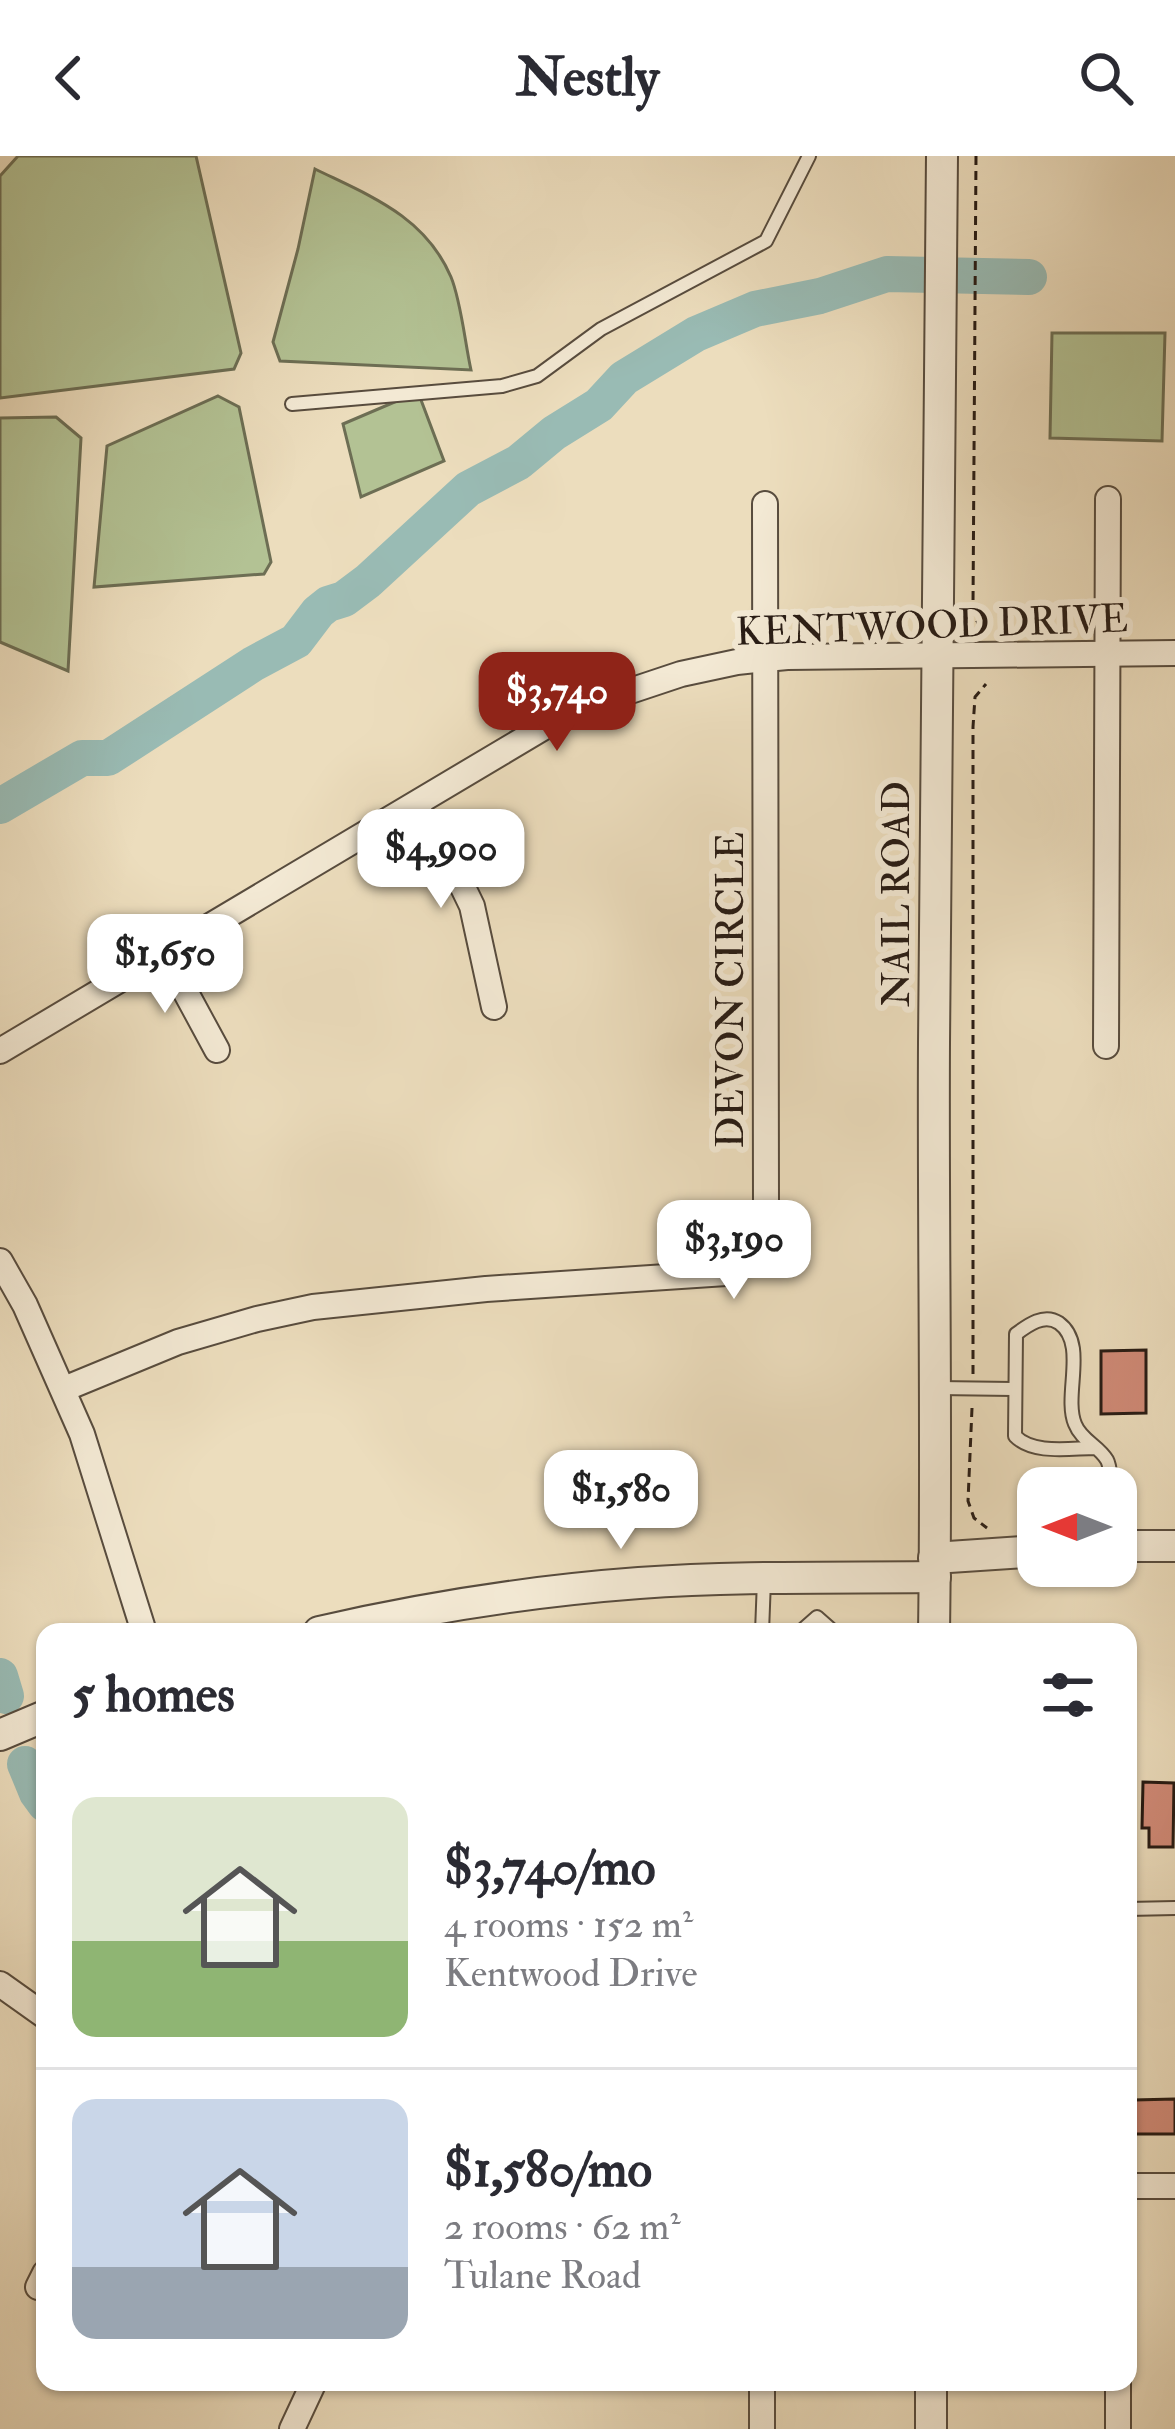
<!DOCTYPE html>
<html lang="en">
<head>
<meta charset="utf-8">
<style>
	:root { --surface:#fff; --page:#f7f7f7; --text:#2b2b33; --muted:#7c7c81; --line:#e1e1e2; --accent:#8f2418 }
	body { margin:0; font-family:"IM FELL Double Pica",serif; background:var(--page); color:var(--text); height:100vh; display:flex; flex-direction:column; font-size:45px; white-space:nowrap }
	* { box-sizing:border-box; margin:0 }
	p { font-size:39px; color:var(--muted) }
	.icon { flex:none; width:66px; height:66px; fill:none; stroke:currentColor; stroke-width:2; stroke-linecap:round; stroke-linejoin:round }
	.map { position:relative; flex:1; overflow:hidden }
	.drawer { position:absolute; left:36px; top:1467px; width:1101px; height:768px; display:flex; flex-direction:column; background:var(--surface); border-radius:24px; box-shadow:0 3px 9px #0004 }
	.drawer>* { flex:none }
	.needle { width:78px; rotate:270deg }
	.buttons { position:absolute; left:1017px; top:1311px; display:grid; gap:24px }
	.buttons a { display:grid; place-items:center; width:120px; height:120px; border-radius:24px; background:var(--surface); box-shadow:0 3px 9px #0004; font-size:60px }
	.price { position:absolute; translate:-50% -102px; padding:0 27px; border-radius:24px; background:#fff; color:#222; font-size:39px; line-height:78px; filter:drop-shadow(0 3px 6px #0008) }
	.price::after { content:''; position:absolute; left:50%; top:72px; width:36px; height:27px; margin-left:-18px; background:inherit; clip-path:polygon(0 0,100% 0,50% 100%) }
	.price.on { background:var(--accent); color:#fff }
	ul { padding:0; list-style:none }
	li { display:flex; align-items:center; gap:36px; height:300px; padding:0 36px }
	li+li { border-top:3px solid var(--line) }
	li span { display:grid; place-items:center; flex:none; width:336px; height:240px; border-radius:24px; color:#555 }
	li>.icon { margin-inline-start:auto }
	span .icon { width:144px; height:144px; fill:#fffc; stroke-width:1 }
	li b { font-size:51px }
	h2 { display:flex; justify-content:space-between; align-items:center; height:144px; padding:0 36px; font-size:51px }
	header { display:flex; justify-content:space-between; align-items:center; height:156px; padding:0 36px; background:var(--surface); font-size:54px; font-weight:700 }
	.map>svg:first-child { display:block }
</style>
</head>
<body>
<header><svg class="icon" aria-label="back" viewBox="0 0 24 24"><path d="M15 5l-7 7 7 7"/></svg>Nestly<svg class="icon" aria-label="search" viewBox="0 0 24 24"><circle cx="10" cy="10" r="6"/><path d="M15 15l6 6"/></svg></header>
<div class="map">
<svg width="1175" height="2273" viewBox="0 0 1175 2273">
	<rect width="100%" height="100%" fill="#ecddbd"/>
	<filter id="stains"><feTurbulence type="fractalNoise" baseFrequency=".00167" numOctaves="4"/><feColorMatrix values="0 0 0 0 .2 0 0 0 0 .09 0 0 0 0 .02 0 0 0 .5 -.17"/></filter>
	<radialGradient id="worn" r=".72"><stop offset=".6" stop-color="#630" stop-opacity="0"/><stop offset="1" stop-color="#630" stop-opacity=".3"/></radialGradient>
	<!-- green -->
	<g fill="#b3c294" stroke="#6d6e54" stroke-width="3">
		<polygon points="18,0 196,0 241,197 234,213 0,242 0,20"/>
		<path d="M315,13C370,40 425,60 451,121C461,145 465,187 471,214L280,205L273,186L298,93Z"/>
		<polygon points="1052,177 1165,177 1162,285 1050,282"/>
		<polygon points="418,236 444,305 361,341 343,268"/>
		<polygon points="218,240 239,251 271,406 264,418 94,431 107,290"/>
		<polygon points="56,261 81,282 68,515 0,486 0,262"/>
	</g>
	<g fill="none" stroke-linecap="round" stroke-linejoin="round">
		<!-- river -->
		<g stroke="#99bbb4" stroke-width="36">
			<polyline points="0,650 82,602 108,602 253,508 296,485 318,456 328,448 344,443 368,425 468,333 519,306 554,277 599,249 624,222 696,178 755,153 820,140 887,118 1029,121"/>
			<polyline points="0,1520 6,1540"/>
			<polyline points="25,1608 37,1637 45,1648"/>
		</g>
	</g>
	<!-- building -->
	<g fill="#d08a77" stroke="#271b14" stroke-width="3">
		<polygon points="1146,1194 1146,1257 1101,1258 1101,1195"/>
		<polygon points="1143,1626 1174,1627 1173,1691 1149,1691 1149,1672 1142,1672"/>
		<polygon points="1175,1943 1175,1978 1134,1978 1134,1944"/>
	</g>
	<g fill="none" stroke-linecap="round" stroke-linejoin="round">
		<!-- service casing -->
		<g stroke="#584c3e" stroke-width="16">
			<g id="service">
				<polyline points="292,248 502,230 537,220 601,173 766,85 809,0"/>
				<polyline points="938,1232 1013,1233"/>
				<path d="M1095,1292C1071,1292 1033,1299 1015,1280L1016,1178C1028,1169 1044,1157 1059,1167C1088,1188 1063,1239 1075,1268C1081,1284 1099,1290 1107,1304C1111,1311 1110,1324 1112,1332"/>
				<polyline points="762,1476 764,1424"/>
				<polyline points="800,1476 817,1461 834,1476"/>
				<polyline points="1128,1753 1175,1752"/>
			</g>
		</g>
		<!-- minor casing -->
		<g stroke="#584c3e" stroke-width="28">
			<g id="minor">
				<polyline points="415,649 456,717 472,750 494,851"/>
				<polyline points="165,798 217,894"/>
				<polyline points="1106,890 1108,343"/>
				<polyline points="0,895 546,570 606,543 681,518 737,506 787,501 1175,497"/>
				<polyline points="0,1105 25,1149 82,1278 144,1476"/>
				<path d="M64,1233L178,1186L257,1163L313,1151L486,1133L726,1117C761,1105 763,1084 766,1050L765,348"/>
				<polyline points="0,1828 45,1860"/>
				<polyline points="1128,2030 1175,2030"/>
				<polyline points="38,2131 45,2117"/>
				<polyline points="1118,2226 1118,2273"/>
				<polyline points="292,2273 314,2226"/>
				<polyline points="762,2273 762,2226"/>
			</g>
		</g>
		<!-- tertiary casing -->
		<g stroke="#584c3e" stroke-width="34">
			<g id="tertiary">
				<polyline points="1116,1390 1175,1390"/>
				<polyline points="934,1402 1038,1395"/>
				<path d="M319,1476C424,1452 531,1435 639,1427C737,1420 836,1422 935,1421"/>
				<path d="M934,1476C937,1280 933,1084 934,887C935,592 939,296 942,0"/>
				<polyline points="0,1579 45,1560"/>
				<polyline points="931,2226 931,2273"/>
			</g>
		</g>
		<!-- path -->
		<g stroke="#271b14" stroke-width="3" stroke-dasharray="9 6" stroke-linecap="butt">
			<path d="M976,0L973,449C975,461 976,469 987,476"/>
			<polyline points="973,1218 973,571 975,541 986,528"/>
			<polyline points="972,1252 968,1345 974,1362 987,1372"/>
			<polyline points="1024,1368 1038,1366"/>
		</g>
		<!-- service -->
		<use href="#service" stroke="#f3e9d4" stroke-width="12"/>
		<!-- minor -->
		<use href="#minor" stroke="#f3e9d4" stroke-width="24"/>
		<!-- tertiary -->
		<use href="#tertiary" stroke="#f3e9d4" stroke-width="30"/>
	</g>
	<g text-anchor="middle" stroke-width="12" stroke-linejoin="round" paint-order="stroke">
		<!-- street labels -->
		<g font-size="39" fill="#271b14" stroke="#f3e9d4">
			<text transform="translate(932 468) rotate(-2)" y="14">KENTWOOD DRIVE</text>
			<text transform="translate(895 738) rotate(-90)" y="14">NAIL ROAD</text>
			<text transform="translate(729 834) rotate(-90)" y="14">DEVON CIRCLE</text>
		</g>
	</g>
	<rect width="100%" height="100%" filter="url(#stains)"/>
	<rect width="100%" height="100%" fill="url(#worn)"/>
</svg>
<div class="buttons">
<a><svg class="needle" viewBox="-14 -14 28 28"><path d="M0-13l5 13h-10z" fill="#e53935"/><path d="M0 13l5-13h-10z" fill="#7c7c81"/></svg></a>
</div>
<b class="price on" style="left:557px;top:598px">$3,740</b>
<b class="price" style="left:441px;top:755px">$4,900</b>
<b class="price" style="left:165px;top:860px">$1,650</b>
<b class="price" style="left:734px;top:1146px">$3,190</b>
<b class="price" style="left:621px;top:1396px">$1,580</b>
<section class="drawer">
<h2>5 homes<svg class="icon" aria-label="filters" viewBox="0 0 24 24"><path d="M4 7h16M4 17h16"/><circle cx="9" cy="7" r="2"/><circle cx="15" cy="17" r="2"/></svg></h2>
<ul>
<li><span style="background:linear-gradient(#dfe7d0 60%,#8fb573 0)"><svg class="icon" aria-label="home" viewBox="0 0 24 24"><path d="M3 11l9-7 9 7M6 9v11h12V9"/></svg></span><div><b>$3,740/mo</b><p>4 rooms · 152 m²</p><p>Kentwood Drive</p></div></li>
<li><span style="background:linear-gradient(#c9d6e8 70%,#9aa5b1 0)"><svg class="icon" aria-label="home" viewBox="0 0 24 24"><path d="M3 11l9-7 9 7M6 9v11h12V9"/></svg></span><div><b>$1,580/mo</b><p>2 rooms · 62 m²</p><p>Tulane Road</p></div></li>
</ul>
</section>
</div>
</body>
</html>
